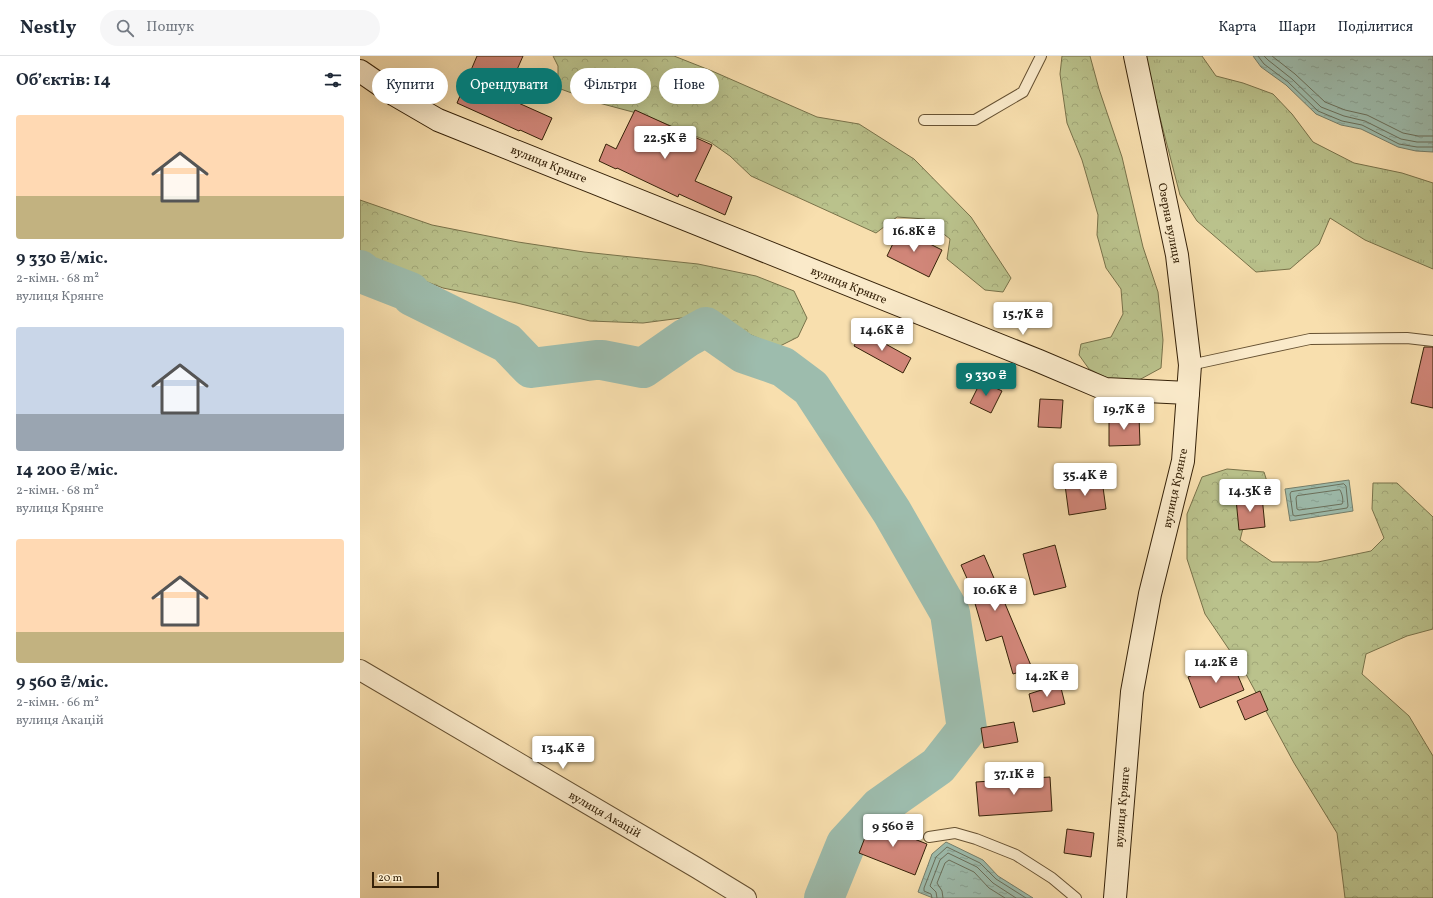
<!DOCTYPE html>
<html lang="uk">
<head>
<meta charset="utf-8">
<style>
	:root { --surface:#fff; --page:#f6f6f7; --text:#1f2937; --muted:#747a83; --line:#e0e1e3; --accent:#0f766e }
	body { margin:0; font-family:Vollkorn,serif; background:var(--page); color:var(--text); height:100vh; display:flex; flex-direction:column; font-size:15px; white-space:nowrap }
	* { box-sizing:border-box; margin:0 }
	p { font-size:13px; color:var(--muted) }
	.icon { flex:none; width:22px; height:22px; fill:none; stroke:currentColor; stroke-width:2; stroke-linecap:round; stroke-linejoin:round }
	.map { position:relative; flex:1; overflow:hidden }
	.sheet { display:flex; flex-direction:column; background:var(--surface); width:360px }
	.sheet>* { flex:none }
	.banner { position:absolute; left:12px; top:12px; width:380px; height:36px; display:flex; gap:8px }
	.scale { position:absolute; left:12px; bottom:10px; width:67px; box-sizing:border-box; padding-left:4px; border:2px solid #362209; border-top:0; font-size:11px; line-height:14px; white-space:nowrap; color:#362209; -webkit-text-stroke:3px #faeaca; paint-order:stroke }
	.price { position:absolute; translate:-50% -34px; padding:0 9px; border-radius:4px; background:#fff; color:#222; font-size:13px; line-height:26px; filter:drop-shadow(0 1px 2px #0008) }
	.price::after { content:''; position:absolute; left:50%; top:24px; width:12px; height:9px; margin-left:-6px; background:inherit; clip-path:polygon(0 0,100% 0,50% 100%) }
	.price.on { background:var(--accent); color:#fff }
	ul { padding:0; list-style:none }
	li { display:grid; align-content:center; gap:8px; height:212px; padding:0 16px }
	li span { display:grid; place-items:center; height:124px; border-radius:4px; color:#555 }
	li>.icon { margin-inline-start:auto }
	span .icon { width:72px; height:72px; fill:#fffc; stroke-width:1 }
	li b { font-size:17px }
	h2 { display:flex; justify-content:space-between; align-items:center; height:48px; padding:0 16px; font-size:17px }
	.chip { padding:0 14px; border-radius:18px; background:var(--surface); box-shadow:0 4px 16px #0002; font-size:14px; line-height:36px }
	.chip.on { background:var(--accent); color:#fff }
	header { display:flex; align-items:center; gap:24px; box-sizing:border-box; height:56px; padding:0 20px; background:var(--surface); border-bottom:1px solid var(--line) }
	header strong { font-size:19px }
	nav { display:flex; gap:22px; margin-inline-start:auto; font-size:14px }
	.search { width:280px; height:36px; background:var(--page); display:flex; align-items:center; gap:10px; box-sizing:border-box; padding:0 14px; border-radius:22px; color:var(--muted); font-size:15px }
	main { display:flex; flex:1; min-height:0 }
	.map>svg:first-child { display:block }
</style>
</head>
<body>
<header>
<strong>Nestly</strong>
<div class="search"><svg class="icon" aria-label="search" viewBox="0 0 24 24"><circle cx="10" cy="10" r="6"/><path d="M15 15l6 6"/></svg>Пошук</div>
<nav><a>Карта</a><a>Шари</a><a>Поділитися</a></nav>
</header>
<main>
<section class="sheet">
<h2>Об’єктів: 14<svg class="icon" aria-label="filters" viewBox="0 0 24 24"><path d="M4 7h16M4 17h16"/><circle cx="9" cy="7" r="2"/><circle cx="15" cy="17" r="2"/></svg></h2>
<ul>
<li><span style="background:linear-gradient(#ffd9b3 65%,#c2b280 0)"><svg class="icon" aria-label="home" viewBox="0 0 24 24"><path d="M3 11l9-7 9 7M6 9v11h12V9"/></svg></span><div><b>9 330 ₴/міс.</b><p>2-кімн. · 68 m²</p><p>вулиця Крянге</p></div></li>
<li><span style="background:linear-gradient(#c9d6e8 70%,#9aa5b1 0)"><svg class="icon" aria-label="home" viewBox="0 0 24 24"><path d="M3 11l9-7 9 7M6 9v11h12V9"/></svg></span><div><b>14 200 ₴/міс.</b><p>2-кімн. · 68 m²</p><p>вулиця Крянге</p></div></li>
<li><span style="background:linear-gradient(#ffd9b3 75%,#c2b280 0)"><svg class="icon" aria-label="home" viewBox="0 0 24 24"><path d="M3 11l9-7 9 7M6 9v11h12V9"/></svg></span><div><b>9 560 ₴/міс.</b><p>2-кімн. · 66 m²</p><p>вулиця Акацій</p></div></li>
</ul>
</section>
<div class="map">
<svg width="1073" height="842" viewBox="0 0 1073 842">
	<defs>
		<pattern id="grass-tufts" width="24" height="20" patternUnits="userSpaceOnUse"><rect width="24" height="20" fill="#bac28c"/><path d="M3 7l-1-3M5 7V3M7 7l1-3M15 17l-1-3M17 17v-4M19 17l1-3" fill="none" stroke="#a0a677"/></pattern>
		<pattern id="forest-crowns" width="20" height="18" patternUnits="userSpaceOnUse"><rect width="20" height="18" fill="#bac28c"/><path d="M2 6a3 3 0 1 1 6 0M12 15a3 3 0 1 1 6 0" fill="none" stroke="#a0a677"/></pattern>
		<pattern id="water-ripples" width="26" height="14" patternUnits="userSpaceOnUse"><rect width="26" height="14" fill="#9dbcad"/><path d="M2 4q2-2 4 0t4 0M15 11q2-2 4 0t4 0" fill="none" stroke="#88a194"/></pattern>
	</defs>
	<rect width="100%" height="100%" fill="#f8dfae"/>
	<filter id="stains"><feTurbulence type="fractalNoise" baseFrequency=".005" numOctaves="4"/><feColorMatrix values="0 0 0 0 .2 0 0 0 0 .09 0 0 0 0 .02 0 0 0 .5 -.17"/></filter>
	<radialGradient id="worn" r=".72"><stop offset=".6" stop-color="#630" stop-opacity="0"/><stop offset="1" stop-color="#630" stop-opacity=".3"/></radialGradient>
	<!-- grass -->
	<polygon fill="url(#grass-tufts)" stroke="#78724a" points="784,0 842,0 856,20 883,27 913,38 932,58 953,86 994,107 1042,117 1073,127 1073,213 1005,184 970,162 959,188 930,213 896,216 837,165 820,139"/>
	<!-- forest -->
	<g fill="url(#forest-crowns)" stroke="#78724a">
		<polygon points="193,0 314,0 352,15 457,61 499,68 554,103 611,161 651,222 643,236 625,234 587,203 590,183 565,163 537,161 516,177 391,120 370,100 350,86 284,59 239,47 198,32 198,10"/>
		<polygon points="702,0 730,0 739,33 762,101 783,191 798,236 803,284 801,312 779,324 753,325 729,313 719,299 721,288 751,281 763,258 761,233 746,212 737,179 738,159 722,104 707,67 700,18"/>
		<polygon points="0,144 72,169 158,186 224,196 338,208 396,220 434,235 447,262 438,281 418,291 380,274 329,261 283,267 230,265 157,247 83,232 10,204 0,198"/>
		<polygon points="867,413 904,416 909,432 889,448 880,484 912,506 958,506 1011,495 1024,482 1012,453 1013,427 1037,427 1073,461 1073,573 1047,580 1006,598 1002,618 1049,660 1073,700 1073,842 985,842 977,777 934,707 887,620 845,558 827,503 827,458 842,421"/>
	</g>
	<!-- water -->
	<g fill="url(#water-ripples)" stroke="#747e6b">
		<polygon points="893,0 1073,0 1073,96 1056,95 1038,91 1001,73 981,69 956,58 926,29 901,11"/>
		<polygon points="989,424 993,455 930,465 925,433"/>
		<polygon points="586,786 623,804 638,820 673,842 573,842 558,836 572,798"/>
	</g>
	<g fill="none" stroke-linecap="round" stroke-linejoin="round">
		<!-- shore -->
		<g stroke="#6a6f5b" stroke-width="1">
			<polyline points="898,0 904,8 928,26 958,55 982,65 1002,69 1039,88 1057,91 1073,91"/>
			<polyline points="904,0 908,4 932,23 961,51 984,60 1005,65 1041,83 1057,86 1073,86"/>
			<polyline points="912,0 935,18 965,46 985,54 1007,59 1043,77 1058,80 1073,80"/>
			<polygon points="984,428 986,430 988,450 987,452 935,460 933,459 930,438 931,436"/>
			<path d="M980,434C982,437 984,445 982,448L939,454L937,453L936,442L937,440Z"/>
			<polyline points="572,842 571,838 564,835 564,832 576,801 587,791 620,807 636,823 666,842"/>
			<polyline points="577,842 576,836 570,830 580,804 588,797 617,811 633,827 656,842"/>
			<polyline points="583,842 582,835 577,827 585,807 589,804 614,816 629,832 645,842"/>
		</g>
		<!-- river -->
		<polyline stroke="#9dbcad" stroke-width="40" points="0,214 6,219 50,236 52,240 147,287 171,312 236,304 242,304 283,312 326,282 346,271 383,297 423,311 451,332 532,456 590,557 607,673 578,710 520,751 486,788 464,842"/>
	</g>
	<!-- building -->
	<g fill="#d18679" stroke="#362209">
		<polygon points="117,0 163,0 145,41 192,62 182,84 160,74 159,75 97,47"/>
		<polygon points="275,54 352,89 335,125 372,141 365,159 319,138 318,141 257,112 256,113 239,105 246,88 256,93"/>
		<polygon points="540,173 582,194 569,221 527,200"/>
		<polygon points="502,275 551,302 543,317 494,290"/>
		<polygon points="1064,291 1073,291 1073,352 1051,347"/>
		<polygon points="621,325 642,335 631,357 610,347"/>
		<polygon points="680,343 703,344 701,372 678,371"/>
		<polygon points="749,360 779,360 780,389 749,390"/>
		<polygon points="742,424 746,453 709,459 705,429"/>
		<polygon points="902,440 905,471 879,474 876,443"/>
		<polygon points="695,489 706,531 674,539 663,498"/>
		<polygon points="624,499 646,550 672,612 653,618 642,580 626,585 609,527 601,509"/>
		<polygon points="871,603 884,634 840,652 828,621"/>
		<polygon points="700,628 705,648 673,656 669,638"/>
		<polygon points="900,635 908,654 885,664 877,645"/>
		<polygon points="654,666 658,686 624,692 621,672"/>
		<polygon points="690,721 692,755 619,760 616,726"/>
		<polygon points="511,766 567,788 555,819 499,797"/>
		<polygon points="707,773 734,777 731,801 704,797"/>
	</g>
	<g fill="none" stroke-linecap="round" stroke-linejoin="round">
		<!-- lane casing -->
		<g stroke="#665132" stroke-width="12">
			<g id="lane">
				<polyline points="564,64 615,64 663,36 681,0"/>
				<polyline points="830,309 950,283 1047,282 1073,285"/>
				<polyline points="569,781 595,777 616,783 656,799 692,822 716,842"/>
			</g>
		</g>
		<!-- street casing -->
		<g stroke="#665132" stroke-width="22">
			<polyline id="street" points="0,614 337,812 386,842"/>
		</g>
		<!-- secondary casing -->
		<g stroke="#362209" stroke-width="24">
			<g id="secondary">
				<polyline points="775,0 817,199 830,309 828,337"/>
				<polyline points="0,15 35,39 78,64 679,305 745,333 828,337 823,405 790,538 772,636 755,842"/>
			</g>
		</g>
		<!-- lane -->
		<use href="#lane" stroke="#faeaca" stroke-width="10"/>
		<!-- street -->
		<use href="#street" stroke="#faeaca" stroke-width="20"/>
		<!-- secondary -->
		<use href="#secondary" stroke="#faeaca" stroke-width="22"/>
	</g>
	<g text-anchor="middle" stroke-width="3.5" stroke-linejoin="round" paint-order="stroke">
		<!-- street labels -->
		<g font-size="12" fill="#362209" stroke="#faeaca">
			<text transform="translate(189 108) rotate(22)" y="4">вулиця Крянге</text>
			<text transform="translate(810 167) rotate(79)" y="4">Озерна вулиця</text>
			<text transform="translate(489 229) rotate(22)" y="4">вулиця Крянге</text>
			<text transform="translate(815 432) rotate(-78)" y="4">вулиця Крянге</text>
			<text transform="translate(762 751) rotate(-85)" y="4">вулиця Крянге</text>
			<text transform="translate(245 758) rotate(30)" y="4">вулиця Акацій</text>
		</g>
	</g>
	<rect width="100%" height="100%" filter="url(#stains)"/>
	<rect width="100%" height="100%" fill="url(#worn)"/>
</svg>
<div class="scale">20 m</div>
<b class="price" style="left:305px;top:104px">22.5K ₴</b>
<b class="price" style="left:554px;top:197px">16.8K ₴</b>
<b class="price" style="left:663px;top:280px">15.7K ₴</b>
<b class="price" style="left:522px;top:296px">14.6K ₴</b>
<b class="price on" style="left:626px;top:341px">9 330 ₴</b>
<b class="price" style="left:764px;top:375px">19.7K ₴</b>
<b class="price" style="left:725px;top:441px">35.4K ₴</b>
<b class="price" style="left:890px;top:457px">14.3K ₴</b>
<b class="price" style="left:635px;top:556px">10.6K ₴</b>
<b class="price" style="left:856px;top:628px">14.2K ₴</b>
<b class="price" style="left:687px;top:642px">14.2K ₴</b>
<b class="price" style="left:203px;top:714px">13.4K ₴</b>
<b class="price" style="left:654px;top:740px">37.1K ₴</b>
<b class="price" style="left:533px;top:792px">9 560 ₴</b>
<div class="banner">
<a class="chip">Купити</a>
<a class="chip on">Орендувати</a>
<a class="chip">Фільтри</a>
<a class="chip">Нове</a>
</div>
</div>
</main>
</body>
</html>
